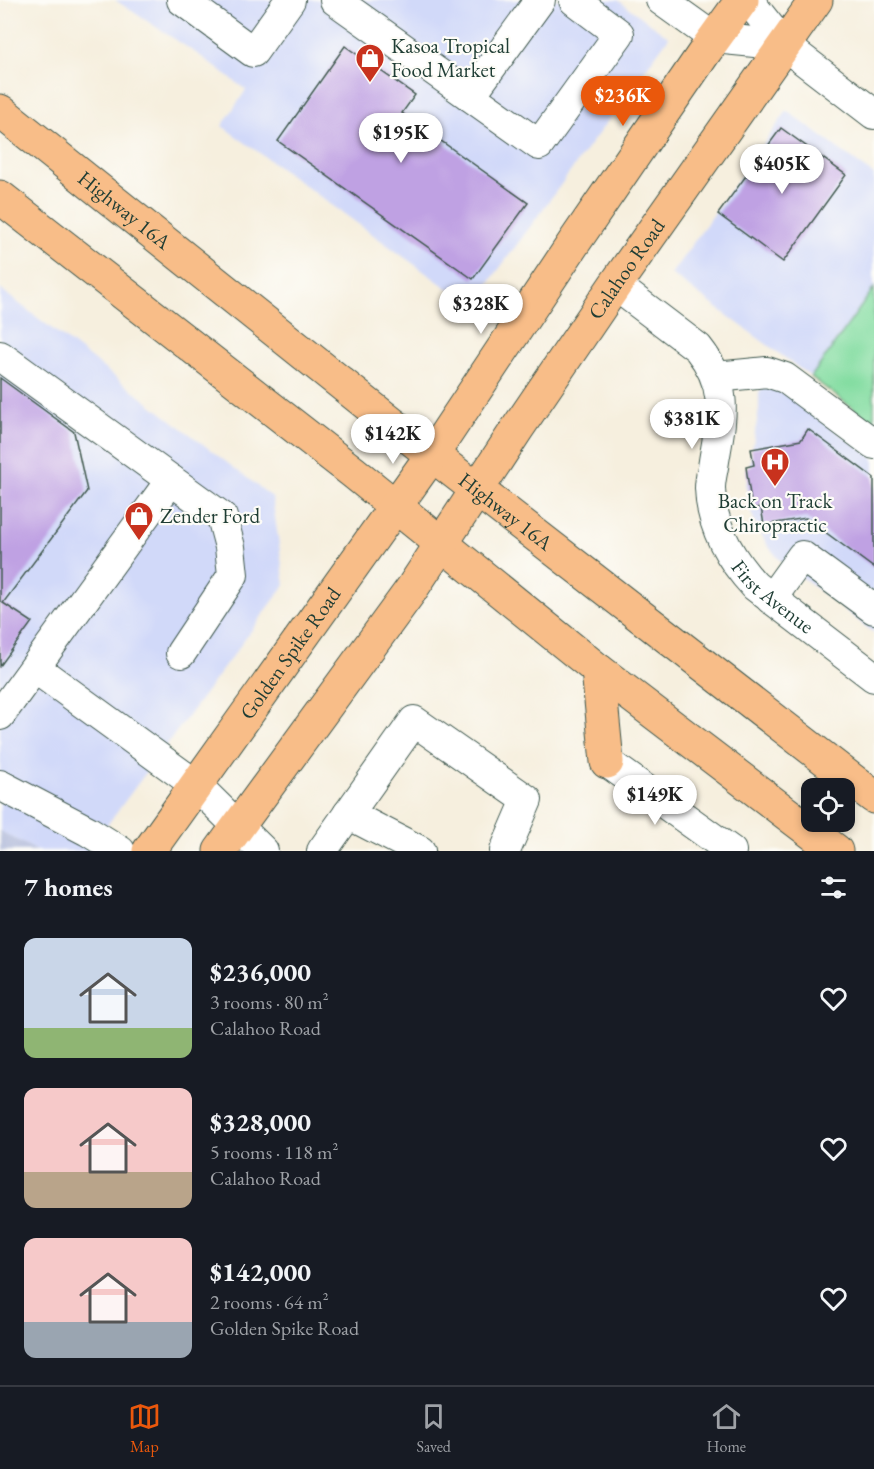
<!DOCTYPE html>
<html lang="en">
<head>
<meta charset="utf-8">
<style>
	:root { --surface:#171b24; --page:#242831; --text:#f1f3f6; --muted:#9ea1a6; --line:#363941; --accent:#ea580c }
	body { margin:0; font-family:"EB Garamond",serif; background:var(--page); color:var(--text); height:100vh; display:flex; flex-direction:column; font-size:22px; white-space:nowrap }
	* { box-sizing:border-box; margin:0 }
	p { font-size:20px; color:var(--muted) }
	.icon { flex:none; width:33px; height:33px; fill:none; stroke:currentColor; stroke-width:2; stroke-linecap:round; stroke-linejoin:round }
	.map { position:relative; height:851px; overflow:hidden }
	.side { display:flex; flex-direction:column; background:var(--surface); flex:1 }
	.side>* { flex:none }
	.tools { position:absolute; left:801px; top:778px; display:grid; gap:12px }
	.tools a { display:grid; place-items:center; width:54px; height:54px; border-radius:12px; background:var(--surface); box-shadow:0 3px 9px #0003; font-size:30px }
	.price { position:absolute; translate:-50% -51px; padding:0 14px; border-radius:21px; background:#fff; color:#222; font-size:20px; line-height:39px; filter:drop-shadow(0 2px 3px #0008) }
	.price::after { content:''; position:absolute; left:50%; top:36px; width:18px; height:14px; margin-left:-9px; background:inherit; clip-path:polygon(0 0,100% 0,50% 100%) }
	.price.active { background:var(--accent); color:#fff }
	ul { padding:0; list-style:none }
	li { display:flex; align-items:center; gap:18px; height:150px; padding:0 24px }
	li span { display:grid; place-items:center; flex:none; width:168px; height:120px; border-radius:12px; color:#555 }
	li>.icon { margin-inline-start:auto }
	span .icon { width:72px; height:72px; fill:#fffc; stroke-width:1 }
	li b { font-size:26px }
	h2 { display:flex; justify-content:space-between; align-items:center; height:72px; padding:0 24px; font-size:26px }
	.menu { display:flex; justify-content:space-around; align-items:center; height:84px; border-top:2px solid var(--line); background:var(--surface); font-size:16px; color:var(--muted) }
	.menu a { display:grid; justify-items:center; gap:3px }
	.menu .active { color:var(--accent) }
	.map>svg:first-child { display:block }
</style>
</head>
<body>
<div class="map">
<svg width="874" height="851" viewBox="0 0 874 851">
	<rect width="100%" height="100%" fill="#fdfcf7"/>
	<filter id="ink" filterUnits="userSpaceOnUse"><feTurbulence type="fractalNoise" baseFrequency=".0167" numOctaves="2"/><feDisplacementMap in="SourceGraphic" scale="12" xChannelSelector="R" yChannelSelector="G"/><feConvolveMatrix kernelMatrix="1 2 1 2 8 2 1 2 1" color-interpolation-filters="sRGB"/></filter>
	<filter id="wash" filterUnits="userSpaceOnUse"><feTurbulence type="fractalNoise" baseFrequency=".008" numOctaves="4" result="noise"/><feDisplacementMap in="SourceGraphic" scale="24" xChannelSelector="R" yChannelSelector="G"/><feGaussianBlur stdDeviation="1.35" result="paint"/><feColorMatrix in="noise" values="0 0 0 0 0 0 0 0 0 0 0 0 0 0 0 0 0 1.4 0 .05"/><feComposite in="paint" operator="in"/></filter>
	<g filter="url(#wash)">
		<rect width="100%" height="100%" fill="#f6efde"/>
		<!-- built -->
		<g fill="#d1d9f9">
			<polygon points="115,0 618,0 669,37 472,306 222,126 246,90 202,57"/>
			<polygon points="787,111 874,175 874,288 811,377 671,274"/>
			<polygon points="0,289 272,497 285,585 88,851 37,851 0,831"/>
			<polygon points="768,382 874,458 874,633 799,575 779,559 768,546 756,525 750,509 746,487 759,409 759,392"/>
		</g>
		<!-- industrial -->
		<polygon fill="#bbc3de" points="0,831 37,851 0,851"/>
		<!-- green -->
		<polygon fill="#84dda2" stroke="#528d6b" stroke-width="1.5" points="874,288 874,424 811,377"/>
		<g id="blocks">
			<!-- building -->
			<g fill="#bfa1e3">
				<polygon points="345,46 415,95 402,113 528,203 473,279 278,141"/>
				<polygon points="781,128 846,175 783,262 718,214"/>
				<polygon points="0,378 74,432 87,491 3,603 32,622 0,666"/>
				<polygon points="808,429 874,478 874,568 806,518 764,525 761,507 752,509 746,467 754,465 751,449 801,440"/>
			</g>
		</g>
	</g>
	<g filter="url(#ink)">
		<use href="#blocks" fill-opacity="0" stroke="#3f584e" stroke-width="1.5"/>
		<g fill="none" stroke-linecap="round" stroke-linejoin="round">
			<!-- minor casing -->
			<g stroke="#3f584e" stroke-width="32">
				<g id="minor">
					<polyline points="182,0 253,52 290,0"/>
					<polyline points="335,0 539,145 619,34 574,0"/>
					<polyline points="661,0 714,38 784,45"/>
					<polyline points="748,0 784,45 874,114"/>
					<polyline points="470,96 540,0"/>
					<path id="s1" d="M615,285L698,348C729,387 722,414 714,461C713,469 710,479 710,488C711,526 730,559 755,586L874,677"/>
					<polyline points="0,356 222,517 230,547 233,575 181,653"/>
					<polyline points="716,377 767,372 785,378 874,444"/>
					<polyline points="771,599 802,556 874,609"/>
					<polyline points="35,668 196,785 263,851"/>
					<polyline points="0,715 171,480"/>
					<polyline points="607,762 731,851"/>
					<polyline points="0,785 88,831 120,851"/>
					<polyline points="348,814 420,851"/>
					<polyline points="322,851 414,721 527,800 505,851"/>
				</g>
			</g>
			<!-- major casing -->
			<g stroke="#3f584e" stroke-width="35">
				<g id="major">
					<path id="s2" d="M0,111L391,423L874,797"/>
					<polyline points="0,197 353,472 598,670 836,851"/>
					<polyline points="598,670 607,762"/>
					<path id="s3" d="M149,851L432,455L573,244L706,50L742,0"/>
					<path id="s4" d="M220,851L411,590L517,429L615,285L816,0"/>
				</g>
			</g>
			<!-- minor -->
			<use href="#minor" stroke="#fff" stroke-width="30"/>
			<!-- major -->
			<use href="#major" stroke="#f8bd88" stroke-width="33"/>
		</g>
	</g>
	<!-- icons -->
	<defs>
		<g id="shop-pin" transform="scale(1.5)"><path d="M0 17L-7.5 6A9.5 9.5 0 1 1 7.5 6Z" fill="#c8321e" stroke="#fdfcf7"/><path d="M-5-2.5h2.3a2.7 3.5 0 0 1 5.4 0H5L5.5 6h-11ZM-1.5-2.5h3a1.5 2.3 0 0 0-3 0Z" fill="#fff"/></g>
		<g id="hospital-pin" transform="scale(1.5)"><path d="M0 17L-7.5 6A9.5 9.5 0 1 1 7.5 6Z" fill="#c8321e" stroke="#fdfcf7"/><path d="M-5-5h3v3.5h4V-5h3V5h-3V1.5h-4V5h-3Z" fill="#fff"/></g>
	</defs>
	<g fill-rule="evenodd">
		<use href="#shop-pin" x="370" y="58"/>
		<use href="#hospital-pin" x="775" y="462"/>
		<use href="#shop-pin" x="139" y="516"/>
	</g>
	<g text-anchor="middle" stroke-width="4.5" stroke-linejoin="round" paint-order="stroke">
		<!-- poi labels -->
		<g font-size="21" fill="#1f3d34" stroke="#fdfcf7" text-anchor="start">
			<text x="391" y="53">Kasoa Tropical<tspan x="391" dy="24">Food Market</tspan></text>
			<text x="775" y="508" text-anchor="middle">Back on Track<tspan x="775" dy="24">Chiropractic</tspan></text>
			<text x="160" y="523">Zender Ford</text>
		</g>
		<!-- street labels -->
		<g font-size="21" fill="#1f3d34" stroke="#fdfcf7">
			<text dy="7" stroke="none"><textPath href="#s2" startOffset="159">Highway 16A</textPath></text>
			<text dy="7" stroke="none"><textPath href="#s4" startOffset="710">Calahoo Road</textPath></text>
			<text dy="7" stroke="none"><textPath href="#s2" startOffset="645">Highway 16A</textPath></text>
			<text dy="7" stroke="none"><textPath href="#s1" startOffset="381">First Avenue</textPath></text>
			<text dy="7" stroke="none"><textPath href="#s3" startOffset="243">Golden Spike Road</textPath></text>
		</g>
	</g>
</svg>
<div class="tools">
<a><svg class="icon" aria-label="locate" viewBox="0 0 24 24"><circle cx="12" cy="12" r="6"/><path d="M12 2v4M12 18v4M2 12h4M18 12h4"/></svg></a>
</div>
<b class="price active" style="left:623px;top:127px">$236K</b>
<b class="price" style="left:401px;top:164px">$195K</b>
<b class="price" style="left:782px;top:195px">$405K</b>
<b class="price" style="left:481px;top:335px">$328K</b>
<b class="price" style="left:692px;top:450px">$381K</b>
<b class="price" style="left:393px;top:465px">$142K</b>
<b class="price" style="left:655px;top:826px">$149K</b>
</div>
<section class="side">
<h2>7 homes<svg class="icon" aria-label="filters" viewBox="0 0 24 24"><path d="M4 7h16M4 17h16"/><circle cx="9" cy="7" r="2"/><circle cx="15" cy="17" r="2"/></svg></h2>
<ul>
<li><span style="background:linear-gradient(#c9d6e8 75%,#8fb573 0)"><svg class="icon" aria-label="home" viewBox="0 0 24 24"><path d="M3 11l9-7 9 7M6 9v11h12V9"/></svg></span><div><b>$236,000</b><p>3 rooms · 80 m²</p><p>Calahoo Road</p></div><svg class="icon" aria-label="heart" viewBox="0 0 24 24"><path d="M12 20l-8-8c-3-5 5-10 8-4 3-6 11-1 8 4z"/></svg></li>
<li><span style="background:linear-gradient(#f6c9c9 70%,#b9a48a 0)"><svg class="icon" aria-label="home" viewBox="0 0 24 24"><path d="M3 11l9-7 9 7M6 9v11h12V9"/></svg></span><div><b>$328,000</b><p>5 rooms · 118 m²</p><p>Calahoo Road</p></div><svg class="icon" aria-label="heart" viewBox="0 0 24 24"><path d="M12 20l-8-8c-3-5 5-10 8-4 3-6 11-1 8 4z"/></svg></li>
<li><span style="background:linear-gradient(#f6c9c9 70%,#9aa5b1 0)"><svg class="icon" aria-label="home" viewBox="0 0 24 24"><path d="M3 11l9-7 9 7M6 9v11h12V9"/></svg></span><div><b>$142,000</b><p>2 rooms · 64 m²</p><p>Golden Spike Road</p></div><svg class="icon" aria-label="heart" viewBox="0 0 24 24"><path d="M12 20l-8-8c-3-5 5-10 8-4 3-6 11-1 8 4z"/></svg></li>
</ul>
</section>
<nav class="menu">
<a class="active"><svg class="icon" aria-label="map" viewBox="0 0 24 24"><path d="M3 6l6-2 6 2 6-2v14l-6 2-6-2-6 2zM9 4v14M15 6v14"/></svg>Map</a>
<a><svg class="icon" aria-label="saved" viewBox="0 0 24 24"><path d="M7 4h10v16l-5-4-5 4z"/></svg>Saved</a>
<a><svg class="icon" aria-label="home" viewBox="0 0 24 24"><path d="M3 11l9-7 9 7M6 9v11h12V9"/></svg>Home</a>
</nav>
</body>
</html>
